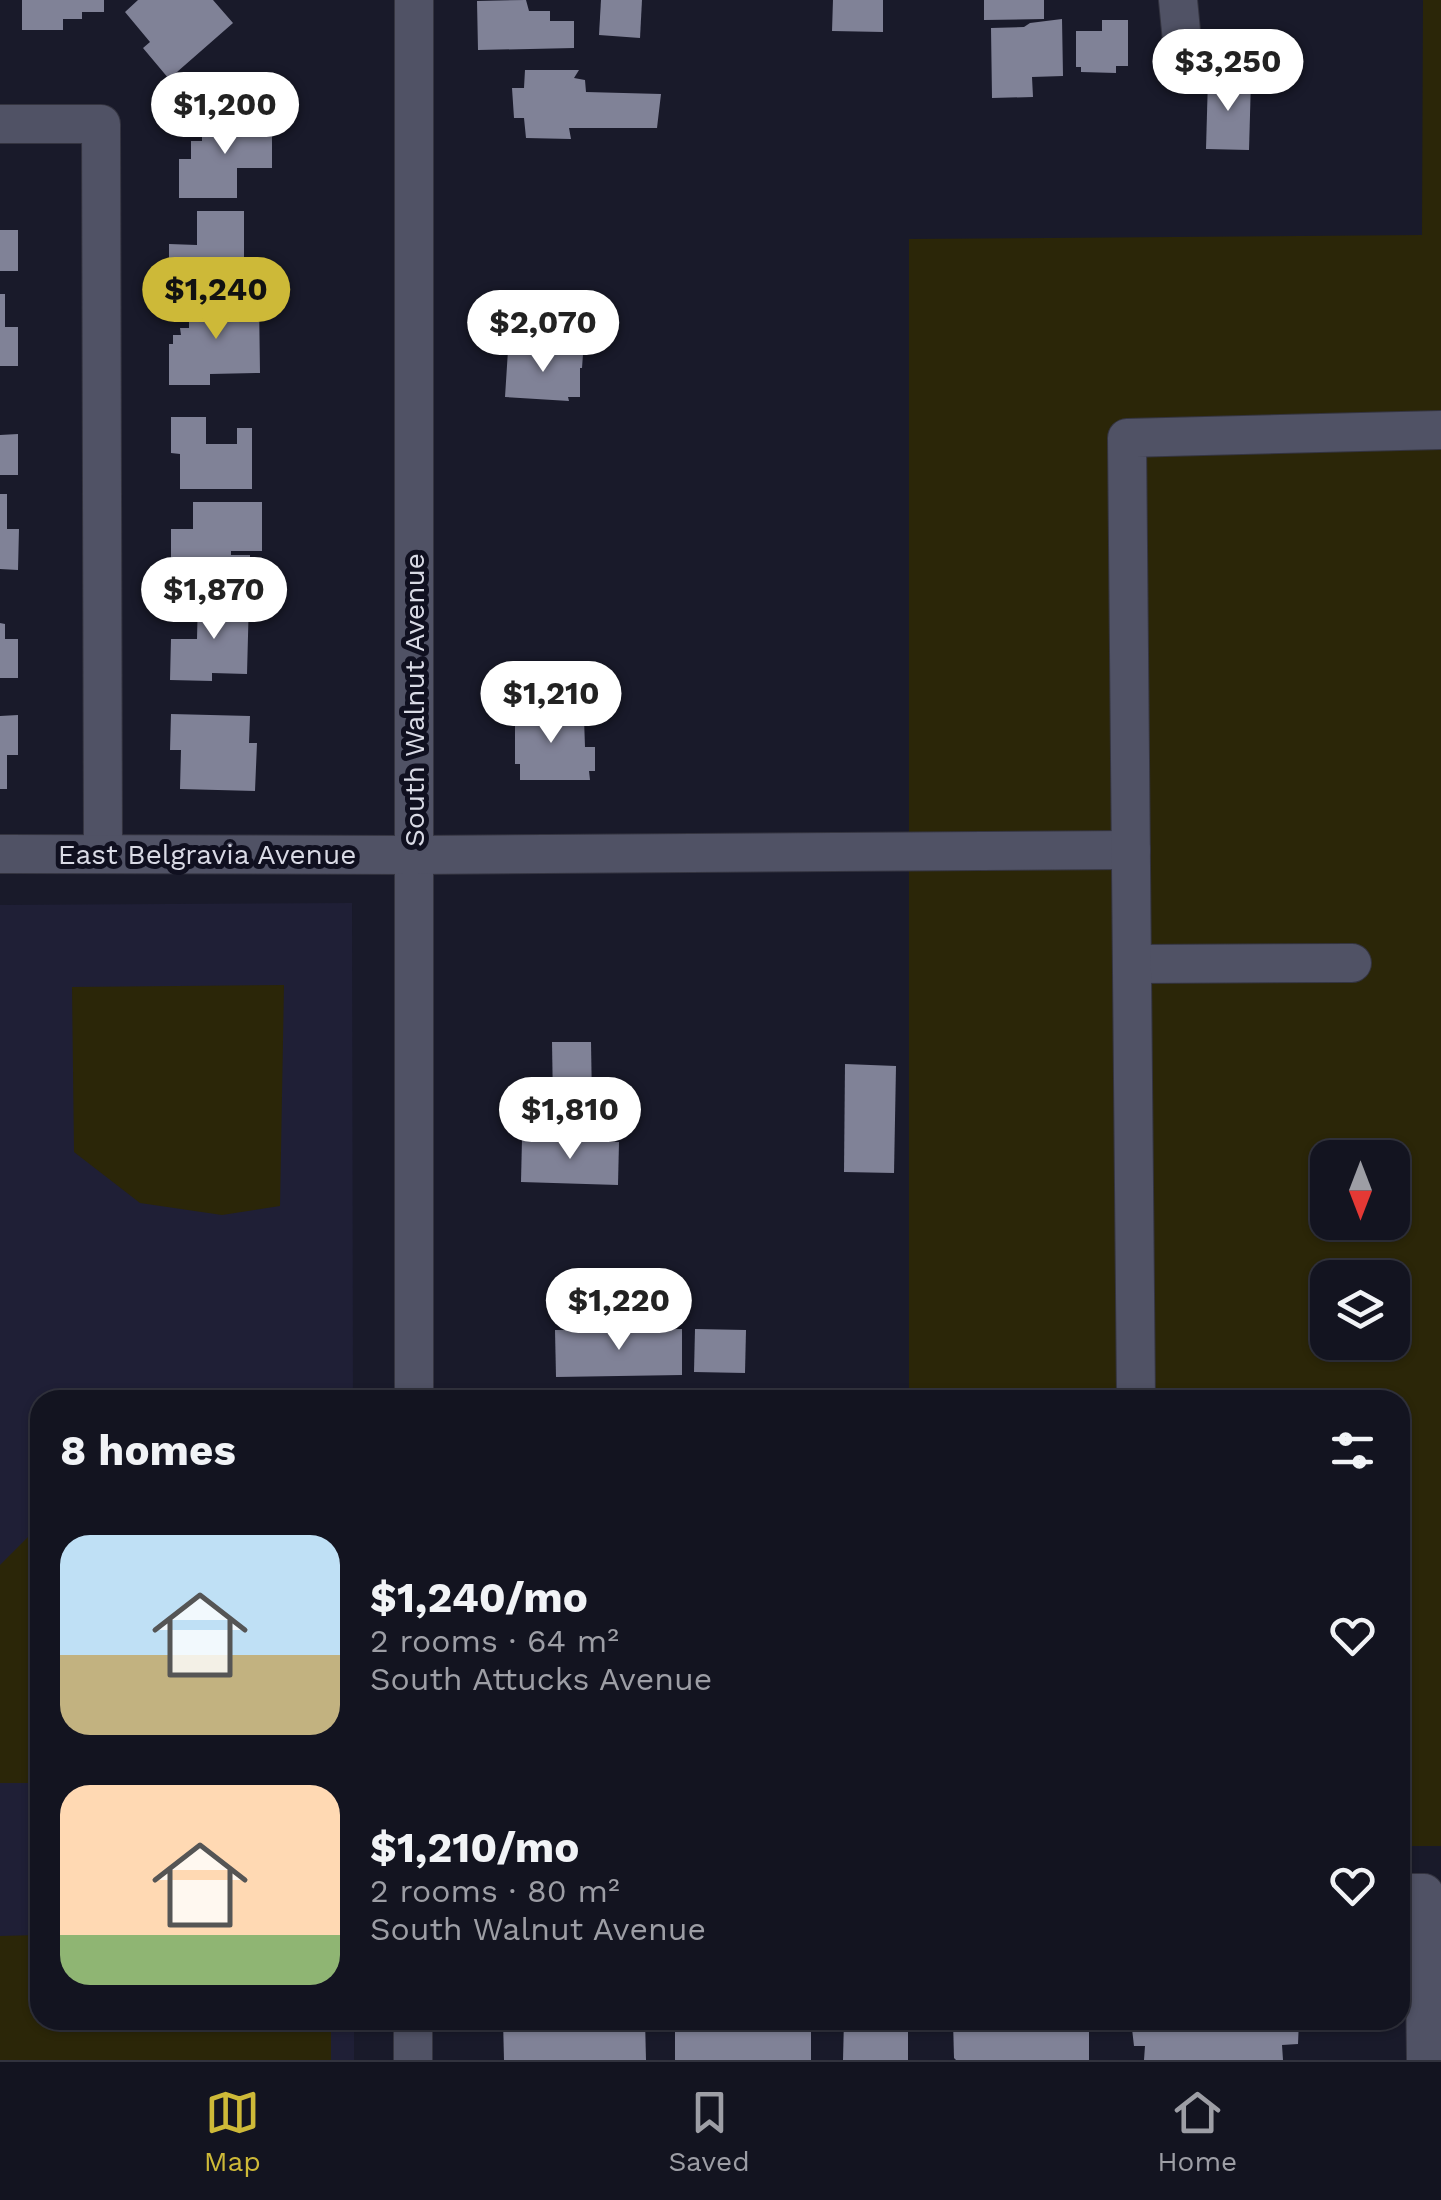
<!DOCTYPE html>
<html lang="en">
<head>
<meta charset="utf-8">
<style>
	:root { --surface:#131420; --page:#1c1d29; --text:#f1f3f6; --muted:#9d9ea5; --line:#32333e; --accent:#cdb938 }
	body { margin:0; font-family:"Work Sans",sans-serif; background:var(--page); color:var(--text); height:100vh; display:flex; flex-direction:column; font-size:38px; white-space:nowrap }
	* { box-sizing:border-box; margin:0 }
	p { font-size:32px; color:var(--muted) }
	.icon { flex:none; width:55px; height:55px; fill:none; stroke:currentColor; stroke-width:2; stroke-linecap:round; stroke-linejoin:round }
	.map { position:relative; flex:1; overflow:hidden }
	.drawer { position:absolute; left:30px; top:1390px; width:1380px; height:640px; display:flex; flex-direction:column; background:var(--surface); border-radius:30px; box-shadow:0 2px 8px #0004,0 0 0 2px var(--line) }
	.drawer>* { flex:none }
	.needle { width:65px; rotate:180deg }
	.fabs { position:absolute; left:1310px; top:1140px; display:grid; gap:20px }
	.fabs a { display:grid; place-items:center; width:100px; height:100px; border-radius:20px; background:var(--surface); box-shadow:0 2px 8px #0004,0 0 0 2px var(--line); font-size:50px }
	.price { position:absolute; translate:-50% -85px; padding:0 22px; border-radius:35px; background:#fff; color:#222; font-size:32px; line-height:65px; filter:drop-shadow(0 2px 5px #0008) }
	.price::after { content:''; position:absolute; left:50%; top:60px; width:30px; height:22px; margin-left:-15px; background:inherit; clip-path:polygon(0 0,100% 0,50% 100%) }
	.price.current { background:var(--accent); color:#111 }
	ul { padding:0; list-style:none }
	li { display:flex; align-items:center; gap:30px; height:250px; padding:0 30px }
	li span { display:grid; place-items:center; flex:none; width:280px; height:200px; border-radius:30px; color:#555 }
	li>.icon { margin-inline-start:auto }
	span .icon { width:120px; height:120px; fill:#fffc; stroke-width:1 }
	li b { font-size:42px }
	h2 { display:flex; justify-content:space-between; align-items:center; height:120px; padding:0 30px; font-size:42px }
	.tabs { display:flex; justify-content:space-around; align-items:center; height:140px; border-top:2px solid var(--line); background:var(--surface); font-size:28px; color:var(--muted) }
	.tabs a { display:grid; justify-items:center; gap:5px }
	.tabs .current { color:var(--accent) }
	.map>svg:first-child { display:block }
</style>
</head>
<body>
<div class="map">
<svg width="1441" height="2060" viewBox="0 0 1441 2060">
	<rect width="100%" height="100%" fill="#191a2a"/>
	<!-- built -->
	<polygon fill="#1f1f36" points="352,903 353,1400 40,1400 40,2020 354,2020 354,2060 0,2060 0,905"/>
	<!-- green -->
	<g fill="#2b2608" fill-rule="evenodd">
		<path d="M1423,0H1441V1846H1400V1400H909V239L1422,235ZM1328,1158H1392V1222H1328ZM1328,1278H1392V1342H1328Z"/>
		<polygon points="284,985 280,1206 222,1215 140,1203 74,1152 72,987"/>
		<polygon points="40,1525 40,1783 0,1783 0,1565"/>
		<polygon points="40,1935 40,2020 331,2020 331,2060 0,2060 0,1936"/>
	</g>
	<!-- building -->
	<g fill="#808297">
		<polygon points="22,0 104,0 104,12 82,12 82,19 63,19 63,30 22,30"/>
		<polygon points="138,0 213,0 233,23 169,79 143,48 150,42 125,12"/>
		<polygon points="526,0 529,11 550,11 550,21 574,21 574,48 478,50 477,1"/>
		<polygon points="601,0 642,0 640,38 599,35"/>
		<polygon points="833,0 883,0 883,32 832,31"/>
		<polygon points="984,0 1044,0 1044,19 984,20"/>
		<polygon points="1062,19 1063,76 1032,77 1033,97 992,98 991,28 1024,27 1030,23"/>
		<polygon points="1102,20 1128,20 1128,66 1116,66 1116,73 1081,72 1081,67 1076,67 1076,31 1102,31"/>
		<polygon points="525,70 579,70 574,78 585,80 586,92 661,94 657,128 569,128 571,139 526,138 524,118 514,118 512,88 524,88"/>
		<polygon points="1208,78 1251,80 1249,150 1206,149"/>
		<polygon points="202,120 272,120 272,168 237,168 237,198 179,198 179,159 191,159 191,141 202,141"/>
		<polygon points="197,211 244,211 244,285 210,285 209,290 169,290 169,244 197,245"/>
		<rect x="0" y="230" width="18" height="41"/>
		<polygon points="0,294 5,294 5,327 18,327 18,366 0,366"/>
		<polygon points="259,300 260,373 210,374 210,385 169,385 169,344 173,344 173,335 181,335 180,328 189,328 189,302"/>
		<polygon points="508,350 583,354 582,368 580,368 580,397 568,397 569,401 505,397"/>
		<polygon points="171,417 206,417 206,444 237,444 237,428 252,428 252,489 180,489 180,454 171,453"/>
		<polygon points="18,434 18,475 0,475 0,435"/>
		<polygon points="0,494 7,494 7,529 19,529 18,570 0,569"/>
		<polygon points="193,502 262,502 262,551 231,551 231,555 250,555 250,571 230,571 230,581 171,581 171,529 193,529"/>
		<polygon points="198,597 249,598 247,674 212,673 212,681 170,680 171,639 197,639"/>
		<polygon points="0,623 5,624 5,639 18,639 18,678 0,678"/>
		<polygon points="515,702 543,702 543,718 584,718 585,747 595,747 595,771 589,771 590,780 520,780 520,764 515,764"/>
		<polygon points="171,714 250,716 249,743 257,743 255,791 180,789 181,750 170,750"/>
		<polygon points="18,715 18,755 7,755 7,789 0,789 0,716"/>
		<polygon points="552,1042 591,1042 592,1102 553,1103"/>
		<polygon points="845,1064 896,1066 894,1173 844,1172"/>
		<polygon points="522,1139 619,1142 618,1185 521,1182"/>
		<polygon points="682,1329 682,1375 556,1377 555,1330"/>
		<polygon points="695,1329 746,1330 745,1373 694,1372"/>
		<polygon points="503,2020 645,2020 646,2060 504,2060"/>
		<rect x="675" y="2020" width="136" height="40"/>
		<polygon points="844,2020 908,2020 908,2060 843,2060"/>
		<polygon points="953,2020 1089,2020 1089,2060 956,2060 954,2058"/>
		<polygon points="1131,2020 1299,2020 1298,2044 1282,2045 1283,2060 1144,2060 1145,2046 1134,2046"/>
	</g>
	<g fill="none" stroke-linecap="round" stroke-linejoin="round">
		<!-- minor casing -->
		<g stroke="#343440" stroke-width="40">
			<g id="minor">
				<polyline points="414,0 414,1400"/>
				<polyline points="1178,0 1182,41"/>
				<polyline points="0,124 101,124 103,854"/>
				<polyline points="0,854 414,855 1131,850"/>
				<polyline points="1132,964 1352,963"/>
				<polyline points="1136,1400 1127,438 1441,430"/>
				<polyline points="1400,1893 1424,1893 1426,2060"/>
				<polyline points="413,2060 413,2020"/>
			</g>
		</g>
		<!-- minor -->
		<use href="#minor" stroke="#505265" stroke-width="38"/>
	</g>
	<g text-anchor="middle" stroke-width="10" stroke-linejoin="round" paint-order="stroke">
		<!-- street labels -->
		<g font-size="28" fill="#d9dae5" stroke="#101020">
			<text transform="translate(414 700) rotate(-90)" y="10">South Walnut Avenue</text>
			<text x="207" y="864">East Belgravia Avenue</text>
		</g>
	</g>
</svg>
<div class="fabs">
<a><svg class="needle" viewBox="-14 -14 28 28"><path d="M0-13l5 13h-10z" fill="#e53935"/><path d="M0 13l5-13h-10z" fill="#9d9ea5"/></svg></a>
<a><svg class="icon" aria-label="layers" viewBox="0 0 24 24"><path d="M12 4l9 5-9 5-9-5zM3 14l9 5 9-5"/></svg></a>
</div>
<b class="price" style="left:1228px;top:114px">$3,250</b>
<b class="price" style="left:225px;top:157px">$1,200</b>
<b class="price current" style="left:216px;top:342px">$1,240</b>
<b class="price" style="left:543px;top:375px">$2,070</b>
<b class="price" style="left:214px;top:642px">$1,870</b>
<b class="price" style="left:551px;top:746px">$1,210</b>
<b class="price" style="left:570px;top:1162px">$1,810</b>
<b class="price" style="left:619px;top:1353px">$1,220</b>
<section class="drawer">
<h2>8 homes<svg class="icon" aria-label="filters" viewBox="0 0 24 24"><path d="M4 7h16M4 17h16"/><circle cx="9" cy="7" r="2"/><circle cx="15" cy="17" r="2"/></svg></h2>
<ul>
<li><span style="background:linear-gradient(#bfe0f5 60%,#c2b280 0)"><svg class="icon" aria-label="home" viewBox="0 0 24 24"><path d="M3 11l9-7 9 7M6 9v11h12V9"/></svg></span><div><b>$1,240/mo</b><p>2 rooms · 64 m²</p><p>South Attucks Avenue</p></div><svg class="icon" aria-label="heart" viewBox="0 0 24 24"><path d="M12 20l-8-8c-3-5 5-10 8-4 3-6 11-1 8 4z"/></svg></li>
<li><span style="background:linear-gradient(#ffd9b3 75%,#8fb573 0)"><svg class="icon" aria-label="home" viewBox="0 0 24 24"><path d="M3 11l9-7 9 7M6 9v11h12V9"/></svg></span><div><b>$1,210/mo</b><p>2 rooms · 80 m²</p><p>South Walnut Avenue</p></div><svg class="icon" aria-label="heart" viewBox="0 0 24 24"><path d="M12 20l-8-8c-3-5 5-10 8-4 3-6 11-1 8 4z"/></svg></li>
</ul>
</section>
</div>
<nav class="tabs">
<a class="current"><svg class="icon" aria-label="map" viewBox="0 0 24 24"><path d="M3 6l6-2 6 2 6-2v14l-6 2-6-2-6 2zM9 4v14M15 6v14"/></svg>Map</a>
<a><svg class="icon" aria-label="saved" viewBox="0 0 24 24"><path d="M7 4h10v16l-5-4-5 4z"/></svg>Saved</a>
<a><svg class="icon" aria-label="home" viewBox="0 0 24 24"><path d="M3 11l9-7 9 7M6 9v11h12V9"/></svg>Home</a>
</nav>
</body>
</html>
